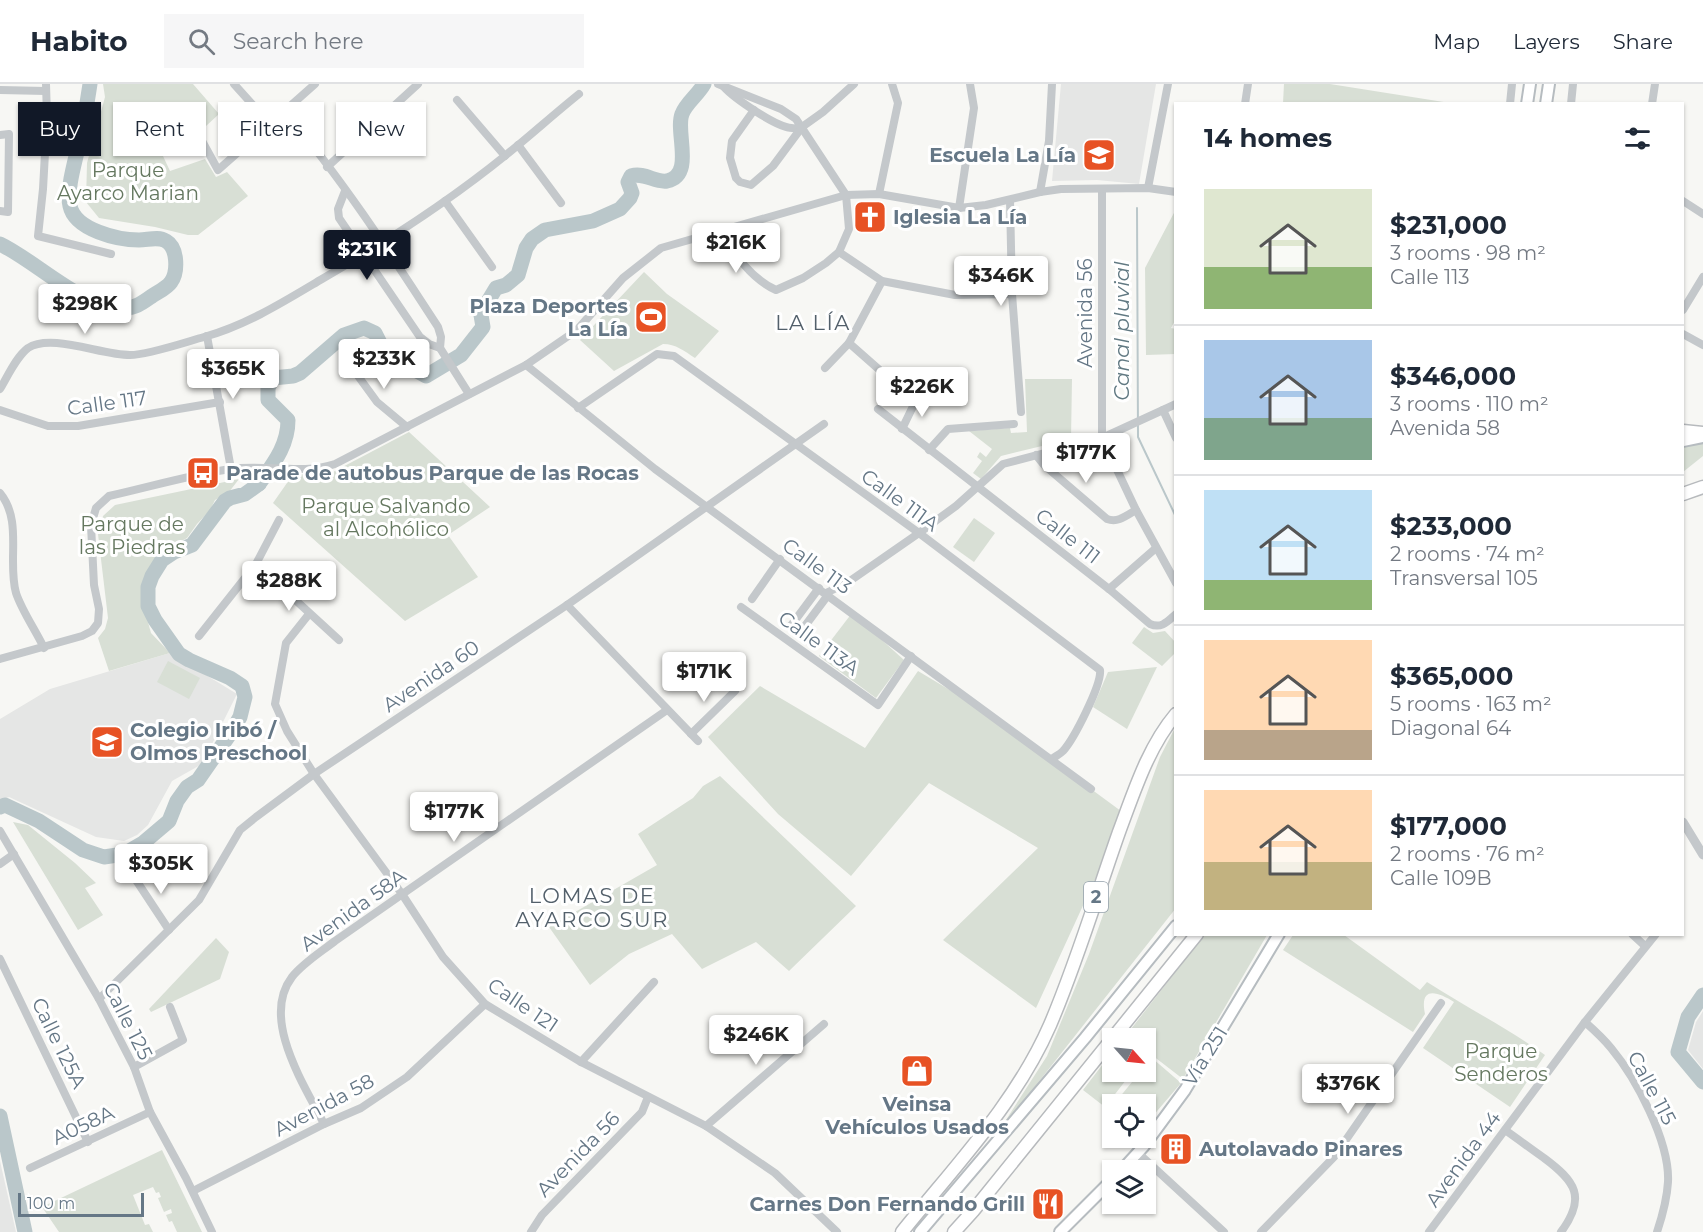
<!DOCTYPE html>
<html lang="en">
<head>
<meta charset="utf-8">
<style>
	:root { --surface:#fff; --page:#f6f6f7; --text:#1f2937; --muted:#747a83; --line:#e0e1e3; --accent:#111827 }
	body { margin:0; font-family:Montserrat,sans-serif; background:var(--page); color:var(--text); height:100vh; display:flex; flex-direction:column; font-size:22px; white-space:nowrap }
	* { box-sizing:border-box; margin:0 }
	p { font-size:20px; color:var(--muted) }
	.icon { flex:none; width:33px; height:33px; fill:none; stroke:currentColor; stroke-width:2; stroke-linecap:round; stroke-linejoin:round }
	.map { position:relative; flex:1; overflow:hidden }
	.details { position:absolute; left:1174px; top:18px; width:510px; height:834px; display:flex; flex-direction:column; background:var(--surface); border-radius:0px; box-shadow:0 2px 4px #0004 }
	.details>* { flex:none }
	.top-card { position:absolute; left:18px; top:18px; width:570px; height:54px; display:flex; gap:12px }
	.needle { width:39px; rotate:117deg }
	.controls { position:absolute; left:1102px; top:944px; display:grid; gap:12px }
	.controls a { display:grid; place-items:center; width:54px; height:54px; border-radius:0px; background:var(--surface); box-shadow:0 2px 4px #0004; font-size:30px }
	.scale { position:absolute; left:18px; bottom:15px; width:126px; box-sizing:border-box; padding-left:6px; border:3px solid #657786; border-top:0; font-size:16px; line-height:21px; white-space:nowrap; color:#657786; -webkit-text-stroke:4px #fff; paint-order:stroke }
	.price { position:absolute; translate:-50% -51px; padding:0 14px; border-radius:6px; background:#fff; color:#222; font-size:20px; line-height:39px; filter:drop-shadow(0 2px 3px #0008) }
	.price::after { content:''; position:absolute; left:50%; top:36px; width:18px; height:14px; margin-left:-9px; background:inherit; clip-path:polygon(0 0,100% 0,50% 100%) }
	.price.on { background:var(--accent); color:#fff }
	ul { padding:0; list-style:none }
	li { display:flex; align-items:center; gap:18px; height:150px; padding:0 30px }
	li+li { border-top:2px solid var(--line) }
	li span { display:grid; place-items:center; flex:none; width:168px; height:120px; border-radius:0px; color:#555 }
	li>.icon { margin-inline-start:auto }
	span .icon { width:72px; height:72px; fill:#fffc; stroke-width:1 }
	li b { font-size:26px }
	h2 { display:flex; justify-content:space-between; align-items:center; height:72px; padding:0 30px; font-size:26px }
	.tag { padding:0 21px; border-radius:0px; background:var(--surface); box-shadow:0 2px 4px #0004; font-size:21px; line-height:54px }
	.tag.on { background:var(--accent); color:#fff }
	header { display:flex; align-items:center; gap:36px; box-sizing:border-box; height:84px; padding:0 30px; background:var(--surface); border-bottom:2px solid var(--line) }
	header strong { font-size:28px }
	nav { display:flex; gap:33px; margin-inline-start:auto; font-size:21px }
	.search { width:420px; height:54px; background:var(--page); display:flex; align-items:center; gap:15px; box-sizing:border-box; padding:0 21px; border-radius:0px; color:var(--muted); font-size:22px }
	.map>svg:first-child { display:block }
</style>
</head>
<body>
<header>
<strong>Habito</strong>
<div class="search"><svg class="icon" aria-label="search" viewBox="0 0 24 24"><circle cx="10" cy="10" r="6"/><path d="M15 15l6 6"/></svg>Search here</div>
<nav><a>Map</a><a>Layers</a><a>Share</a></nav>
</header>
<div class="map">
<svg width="1703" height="1148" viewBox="0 0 1703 1148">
	<rect width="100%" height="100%" fill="#f7f7f4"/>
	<!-- built -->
	<g fill="#e5e6e5">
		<polygon points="1061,0 1156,0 1139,100 1097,96 1052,97"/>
		<polygon points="170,569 237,610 202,680 172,697 148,741 137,751 124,757 96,753 9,713 0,717 0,635 50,605"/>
		<polygon points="1703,927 1703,985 1688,966 1696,938"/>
		<polygon points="0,1077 16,1148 0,1148"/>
	</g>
	<!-- green -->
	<g fill="#d8dfd5">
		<polygon points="103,0 193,0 219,30 206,42 156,57 170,87 205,75 216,93 227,88 248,112 198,151 188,151 155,143 99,134 86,118 87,79 105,13"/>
		<polygon points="1284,0 1330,0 1450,19 1283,19"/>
		<polygon points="1176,125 1176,235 1171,244 1176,245 1176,270 1146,271 1145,184"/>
		<path d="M644,188L667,210L719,247L695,274C684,267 676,260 663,260L614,287L580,256Z"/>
		<polygon points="1025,295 1072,295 1071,355 1001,372 981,395 973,389 982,377 977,373 980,368 986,373 992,365 969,347 1010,344 1011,349 1027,348"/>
		<polygon points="409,348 490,423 448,451 478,493 405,537 273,419 294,389 315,392 333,388"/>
		<polygon points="1703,357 1703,372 1683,388 1683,359"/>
		<polygon points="239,395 229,408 215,416 210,426 197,440 187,454 170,463 155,475 145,493 144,524 151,549 170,569 109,587 98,554 105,545 108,534 98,450 103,432 115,421"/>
		<polygon points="974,434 995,449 974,478 953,463"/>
		<polygon points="852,529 904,576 876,614 819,572"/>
		<polygon points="1144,543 1153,549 1165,547 1176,559 1176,568 1162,582 1132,559"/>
		<polygon points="168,577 200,594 189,615 157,598"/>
		<polygon points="1157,583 1127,645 1093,623 1108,588"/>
		<polygon points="918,587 985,627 1125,730 1036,924 943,856 1038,764 929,699 851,792 778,730 708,653 760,602 865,664"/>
		<polygon points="1176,642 1176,824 995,1053 1047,972 1089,870 1160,673"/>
		<polygon points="720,692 856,822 789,887 756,858 702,885 672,850 629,870 590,901 549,843 657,781 638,750 693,714 703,702"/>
		<polygon points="13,738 28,741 75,779 96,799 85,804 103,831 78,846"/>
		<polygon points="1205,850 1267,851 1183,995 1148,968 1146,970 1146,954 1124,954"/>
		<path d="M1293,851H1344L1420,906L1427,898C1466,923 1507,944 1545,971L1510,1023L1423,964L1454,918C1438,908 1419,901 1425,930L1413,948L1283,866Z"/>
		<polygon points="216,854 229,868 220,895 151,928 149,925"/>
		<polygon points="1113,967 1113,987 1133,987 1105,1023 1083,1006"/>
		<polygon points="1152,974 1181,999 1146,1040 1146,1020 1114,1020 1141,987 1146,987 1146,981"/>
		<polygon points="162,1066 202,1148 177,1148 172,1137 169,1138 166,1131 172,1129 171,1125 164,1128 158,1114 161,1113 159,1108 156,1109 153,1103 133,1111 145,1141 149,1140 153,1148 59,1148 42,1123"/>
	</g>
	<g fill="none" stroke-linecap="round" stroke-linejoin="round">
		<!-- stream -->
		<polyline stroke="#bac7ca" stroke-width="2" points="1137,124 1138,353 1176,433"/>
		<!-- river -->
		<g stroke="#bac7ca" stroke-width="15">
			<path d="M0,160C36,177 84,226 124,224C136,224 142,219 152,212C158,208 167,204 171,198C178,188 178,164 166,157C158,152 148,156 139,156C118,156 75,146 70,122C66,105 76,75 79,59C84,39 87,20 90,0"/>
			<path d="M264,393L259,400C273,380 288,362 288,336L268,316V304L273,294L293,292L300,289L344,251L364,244L375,249L382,263L397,276L426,292L461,271L483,243L481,231L487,219L496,204L506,201L518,191L526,164L532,155L545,146L593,137L620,125L630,114L632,109L628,98L631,92C645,88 655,99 667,97C695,91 675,48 682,30C686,19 698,11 704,0"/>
			<polyline points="0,723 5,721 39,737 83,766 104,773 124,770 143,759 169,737 177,717 187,703 198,696 232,647 240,633 245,613 242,602 230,594 189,576 179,570 155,536 148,522 148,503 152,492 162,476 174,468 192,461 225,417 230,414 245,410 259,400"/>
			<polyline points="1703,911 1688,933 1678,968 1703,998"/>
			<polyline points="0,1032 25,1148"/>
		</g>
		<!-- secondary casing -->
		<g stroke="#b6bcc0" stroke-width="14">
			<g id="secondary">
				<polyline points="1527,20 1530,0"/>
				<polyline points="1546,20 1549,0"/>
				<polyline points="1683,357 1703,353"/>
				<polyline points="1122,1086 1143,1063 1185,1006 1279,850"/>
				<polyline points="920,1148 1085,954 1176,842"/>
				<polyline points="1060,1148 1113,1095"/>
			</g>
		</g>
		<!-- trunk casing -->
		<g stroke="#b7babd" stroke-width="15">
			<g id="trunk">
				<polyline points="1683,347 1703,349"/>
				<polyline points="1683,410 1703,403"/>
				<path d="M902,1148C955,1082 1016,1019 1050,941C1077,878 1096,813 1119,748C1134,708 1148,663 1176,630"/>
				<polyline points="954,1148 973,1127 1197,850"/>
			</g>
		</g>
		<!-- minor -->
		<g stroke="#c4c8cb" stroke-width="8">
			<polyline points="46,0 47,33 43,105 38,152 111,170"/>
			<polyline points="234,0 270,40"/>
			<path d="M718,0L781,25L796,35L846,111L849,145L839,168L826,179L803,194L776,206C753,196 733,170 723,148"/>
			<path d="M724,3C734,14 777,44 792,44C795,45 799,43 802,43"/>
			<polyline points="0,6 46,7"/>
			<polyline points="457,16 505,72"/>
			<polyline points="1245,20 1248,0"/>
			<polyline points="1510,20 1512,0"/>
			<polyline points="1571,20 1573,0"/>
			<polyline points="1652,20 1655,0"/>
			<polyline points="754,26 732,57 730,74 736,94 740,98 751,101 773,82 802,43 823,28 854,0"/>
			<path d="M284,27C341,93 390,169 438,243L441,253L440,264"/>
			<polyline points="196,46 218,86 315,0"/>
			<polyline points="0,51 9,50 8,128 0,127"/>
			<polyline points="518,61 561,119"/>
			<polyline points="327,83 418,0"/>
			<polyline points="1148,104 1168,0"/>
			<polyline points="1102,105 1102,354 1136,426 1176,499"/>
			<polyline points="345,107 338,125 339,134 420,253 429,260 440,264 469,310"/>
			<polyline points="1040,108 1049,57 1052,0"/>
			<polyline points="879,110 898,19 892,0"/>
			<polyline points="1010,116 1012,210 1021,328"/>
			<polyline points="445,117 492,183"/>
			<polyline points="1683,117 1703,130"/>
			<polyline points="959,124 974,24 970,0"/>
			<polyline points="839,168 882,197 955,211 1012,210"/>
			<polyline points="1683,226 1703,193"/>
			<polyline points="1683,250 1703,261"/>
			<polyline points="207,252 231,385"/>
			<polyline points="849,259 900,304 918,312 942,318"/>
			<polyline points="350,281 377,318 407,343"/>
			<polyline points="526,281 655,385 1091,705"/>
			<polyline points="825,284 849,259 882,197"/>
			<path d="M0,305C8,292 16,273 28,264C51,249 101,271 130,271C148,271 186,258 204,253C247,241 285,217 322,195C386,158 448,118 506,71C531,51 554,30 579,10"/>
			<path d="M578,324L657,270L674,272L919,449L1100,586C1102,600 1074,655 1063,667C1060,670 1056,672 1052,675"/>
			<path d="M878,325L1109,505L1150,540C1162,545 1168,537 1176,530"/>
			<polyline points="0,326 48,342 78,342 220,318"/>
			<polyline points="1163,326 1176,354"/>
			<polyline points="902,345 918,312"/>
			<polyline points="929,366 948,345 1014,340"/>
			<path d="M1036,371L1044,381L1107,435C1118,439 1126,432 1136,426"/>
			<path d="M0,409C23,437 7,477 16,509C22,527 36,547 44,564"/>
			<polyline points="256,480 339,556"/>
			<polyline points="819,504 790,543 799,550 828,511"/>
			<polyline points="1109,505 1156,464"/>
			<polyline points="826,509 847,499 919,449 956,422 1003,380 1102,354 1176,320"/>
			<polyline points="752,515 780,475"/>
			<polyline points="567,521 698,657"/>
			<polyline points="741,523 878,621 911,572"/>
			<polyline points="309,530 286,559 275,620 287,647 314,690 402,810 443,873 485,920 581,978 706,1042 775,1089 837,1148"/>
			<polyline points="199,552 256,480 279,436"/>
			<path d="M0,575L82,552L92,547L98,539L99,525L94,501L91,441L96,424L109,412C149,403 190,391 230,385C265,380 302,391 335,380L526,281L577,246L623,194L661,164L846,111L879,110L959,124L986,121L1040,108L1061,105L1148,104L1176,108"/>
			<polyline points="691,650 735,607"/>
			<polyline points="0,747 99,915 134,983 150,1028 186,1094 212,1148"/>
			<polyline points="0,780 14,770"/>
			<polyline points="132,790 169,846"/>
			<polyline points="1632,850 1645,862"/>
			<polyline points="0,875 88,1058"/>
			<polyline points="99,915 199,816 240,746 256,733 314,690 567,521 824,340"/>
			<path d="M1585,938C1594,946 1603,954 1611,964C1636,994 1670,1058 1668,1098C1667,1115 1662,1133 1657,1148"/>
			<polyline points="581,978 654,898"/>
			<polyline points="134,983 183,956 170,923"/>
			<path d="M324,1040C305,1002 260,935 292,893C303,879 321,868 335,857L667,626"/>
			<polyline points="706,1042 824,940"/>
			<path d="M1505,1046C1518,1055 1531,1065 1544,1074C1575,1097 1587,1113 1561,1148"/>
			<polyline points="1138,1069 1224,1148"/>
			<polyline points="30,1084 150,1028"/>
			<polyline points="193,1107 324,1040 361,1024 407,993 485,920"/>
			<polyline points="531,1148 542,1131 642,1028 648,1013"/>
			<polyline points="1261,1148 1334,1073 1441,919"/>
			<polyline points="1429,1148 1585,938 1656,850"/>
		</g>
		<!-- tertiary -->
		<polyline stroke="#c4c8cb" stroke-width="9" points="1683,738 1703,771"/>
		<!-- secondary -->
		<use href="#secondary" stroke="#fff" stroke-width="10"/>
		<!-- trunk -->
		<use href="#trunk" stroke="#fff" stroke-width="12"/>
	</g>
	<!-- icons -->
	<defs>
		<g id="school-square" transform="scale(1.725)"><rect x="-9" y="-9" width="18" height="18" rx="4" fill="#e75224" stroke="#fff"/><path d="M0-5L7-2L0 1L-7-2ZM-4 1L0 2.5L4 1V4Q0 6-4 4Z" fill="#fff"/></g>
		<g id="church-square" transform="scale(1.725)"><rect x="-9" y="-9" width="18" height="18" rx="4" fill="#e75224" stroke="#fff"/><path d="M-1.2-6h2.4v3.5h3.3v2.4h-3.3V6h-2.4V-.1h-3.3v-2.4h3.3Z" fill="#fff"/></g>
		<g id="stadium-square" transform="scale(1.725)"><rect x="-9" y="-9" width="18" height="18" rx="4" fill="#e75224" stroke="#fff"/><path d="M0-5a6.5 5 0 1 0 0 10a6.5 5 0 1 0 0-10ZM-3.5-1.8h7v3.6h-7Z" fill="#fff"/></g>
		<g id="bus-square" transform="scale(1.725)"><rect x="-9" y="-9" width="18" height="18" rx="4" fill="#e75224" stroke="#fff"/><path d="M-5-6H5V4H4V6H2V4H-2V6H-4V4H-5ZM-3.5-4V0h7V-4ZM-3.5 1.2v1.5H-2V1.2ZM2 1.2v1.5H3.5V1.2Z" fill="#fff"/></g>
		<g id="shop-square" transform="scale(1.725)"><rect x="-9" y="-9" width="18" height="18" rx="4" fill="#e75224" stroke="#fff"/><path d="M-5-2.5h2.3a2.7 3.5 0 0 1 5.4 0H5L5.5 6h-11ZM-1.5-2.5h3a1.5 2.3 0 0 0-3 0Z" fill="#fff"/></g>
		<g id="building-square" transform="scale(1.725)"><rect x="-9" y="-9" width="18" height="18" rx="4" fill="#e75224" stroke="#fff"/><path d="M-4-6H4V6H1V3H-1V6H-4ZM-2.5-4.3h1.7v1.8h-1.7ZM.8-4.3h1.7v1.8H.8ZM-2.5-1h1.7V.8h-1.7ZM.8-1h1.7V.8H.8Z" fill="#fff"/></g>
		<g id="restaurant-square" transform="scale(1.725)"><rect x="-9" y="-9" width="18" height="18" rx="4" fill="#e75224" stroke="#fff"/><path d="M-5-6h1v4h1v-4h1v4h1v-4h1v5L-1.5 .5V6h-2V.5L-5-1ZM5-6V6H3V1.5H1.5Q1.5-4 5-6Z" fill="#fff"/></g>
	</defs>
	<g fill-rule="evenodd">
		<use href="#school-square" x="1099" y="71"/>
		<use href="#church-square" x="870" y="133"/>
		<use href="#stadium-square" x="651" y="233"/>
		<use href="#bus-square" x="203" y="389"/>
		<use href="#school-square" x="107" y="658"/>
		<use href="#shop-square" x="917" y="987"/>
		<use href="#building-square" x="1176" y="1065"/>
		<use href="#restaurant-square" x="1048" y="1120"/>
	</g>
	<g text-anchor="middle" stroke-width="6" stroke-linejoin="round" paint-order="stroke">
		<!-- shield labels -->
		<rect fill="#fff" stroke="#93a0aa" stroke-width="1.5" x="1084" y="798" width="24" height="30" rx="4.5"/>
		<g font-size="18" font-weight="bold" fill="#657786">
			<text x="1096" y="819">2</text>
		</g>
		<!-- poi labels -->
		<g font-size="20" font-weight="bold" fill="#657786" stroke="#fff" text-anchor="start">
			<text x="1076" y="78" text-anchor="end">Escuela La Lía</text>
			<text x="893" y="140">Iglesia La Lía</text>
			<text x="628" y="229" text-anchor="end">Plaza Deportes<tspan x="628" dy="23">La Lía</tspan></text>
			<text x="226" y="396">Parade de autobus Parque de las Rocas</text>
			<text x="130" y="653">Colegio Iribó /<tspan x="130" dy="23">Olmos Preschool</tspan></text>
			<text x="917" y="1027" text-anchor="middle">Veinsa<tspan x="917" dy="23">Vehículos Usados</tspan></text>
			<text x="1199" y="1072">Autolavado Pinares</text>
			<text x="1025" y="1127" text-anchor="end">Carnes Don Fernando Grill</text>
		</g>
		<!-- park labels -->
		<g font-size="20" fill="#657860" stroke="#fff">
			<text x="128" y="93">Parque<tspan x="128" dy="23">Ayarco Marian</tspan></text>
			<text x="386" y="429">Parque Salvando<tspan x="386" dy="23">al Alcohólico</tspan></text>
			<text x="132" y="447">Parque de<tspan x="132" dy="23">las Piedras</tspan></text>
			<text x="1501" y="974">Parque<tspan x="1501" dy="23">Senderos</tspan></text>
		</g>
		<!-- street labels -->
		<g font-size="20" fill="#657786" stroke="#fff">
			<text transform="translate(1085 229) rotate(-90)" y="7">Avenida 56</text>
			<text transform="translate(107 319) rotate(-8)" y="7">Calle 117</text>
			<text transform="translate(900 416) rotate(36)" y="7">Calle 111A</text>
			<text transform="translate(1068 452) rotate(38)" y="7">Calle 111</text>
			<text transform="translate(817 482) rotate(36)" y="7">Calle 113</text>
			<text transform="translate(819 559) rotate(36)" y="7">Calle 113A</text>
			<text transform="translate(431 592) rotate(-34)" y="7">Avenida 60</text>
			<text transform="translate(353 826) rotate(-36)" y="7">Avenida 58A</text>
			<text transform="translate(523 921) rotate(34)" y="7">Calle 121</text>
			<text transform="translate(128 937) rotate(63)" y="7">Calle 125</text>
			<text transform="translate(59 959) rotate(64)" y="7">Calle 125A</text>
			<text transform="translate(1205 972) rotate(-58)" y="7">Vía 251</text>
			<text transform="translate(1652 1004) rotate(62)" y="7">Calle 115</text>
			<text transform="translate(324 1021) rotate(-28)" y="7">Avenida 58</text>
			<text transform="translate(83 1041) rotate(-25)" y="7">A058A</text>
			<text transform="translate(578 1070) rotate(-46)" y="7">Avenida 56</text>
			<text transform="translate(1463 1075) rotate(-54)" y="7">Avenida 44</text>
		</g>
		<!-- neighbourhood labels -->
		<g font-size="21" letter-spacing="1.5" fill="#53606b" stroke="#fff">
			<text x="813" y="246">LA LÍA</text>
			<text x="592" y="819">LOMAS DE<tspan x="592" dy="24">AYARCO SUR</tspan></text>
		</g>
		<!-- water labels -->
		<g font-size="21" font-style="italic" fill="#617982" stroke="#fff">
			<text transform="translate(1122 247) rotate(-90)" y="7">Canal pluvial</text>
		</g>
	</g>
</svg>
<div class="controls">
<a><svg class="needle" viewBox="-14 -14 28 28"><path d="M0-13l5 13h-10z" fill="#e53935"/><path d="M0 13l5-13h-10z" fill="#747a83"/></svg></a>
<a><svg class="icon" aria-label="locate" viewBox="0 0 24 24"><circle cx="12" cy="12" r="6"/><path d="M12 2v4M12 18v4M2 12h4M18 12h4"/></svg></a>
<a><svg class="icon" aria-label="layers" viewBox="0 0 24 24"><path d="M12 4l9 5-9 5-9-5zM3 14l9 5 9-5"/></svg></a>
</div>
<div class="scale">100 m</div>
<b class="price" style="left:736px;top:190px">$216K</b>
<b class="price on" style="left:367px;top:197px">$231K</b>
<b class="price" style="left:1001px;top:223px">$346K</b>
<b class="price" style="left:85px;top:251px">$298K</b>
<b class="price" style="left:384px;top:306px">$233K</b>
<b class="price" style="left:233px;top:316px">$365K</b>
<b class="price" style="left:922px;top:334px">$226K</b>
<b class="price" style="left:1086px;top:400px">$177K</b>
<b class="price" style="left:289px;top:528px">$288K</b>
<b class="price" style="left:704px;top:619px">$171K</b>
<b class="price" style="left:454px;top:759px">$177K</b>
<b class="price" style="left:161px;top:811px">$305K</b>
<b class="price" style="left:756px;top:982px">$246K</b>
<b class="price" style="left:1348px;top:1031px">$376K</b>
<div class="top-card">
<a class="tag on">Buy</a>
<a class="tag">Rent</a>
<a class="tag">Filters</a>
<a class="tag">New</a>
</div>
<section class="details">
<h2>14 homes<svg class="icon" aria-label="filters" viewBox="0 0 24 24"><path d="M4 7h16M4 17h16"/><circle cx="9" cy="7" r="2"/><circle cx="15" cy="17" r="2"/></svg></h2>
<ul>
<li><span style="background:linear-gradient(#dfe7d0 65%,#8fb573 0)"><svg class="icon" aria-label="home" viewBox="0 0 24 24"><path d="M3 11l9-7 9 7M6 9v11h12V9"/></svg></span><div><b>$231,000</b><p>3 rooms · 98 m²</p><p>Calle 113</p></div></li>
<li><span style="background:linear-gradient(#a9c7e8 65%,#7fa58c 0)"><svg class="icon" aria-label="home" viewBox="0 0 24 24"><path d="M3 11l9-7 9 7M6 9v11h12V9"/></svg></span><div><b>$346,000</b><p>3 rooms · 110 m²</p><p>Avenida 58</p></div></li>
<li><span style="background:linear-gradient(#bfe0f5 75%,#8fb573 0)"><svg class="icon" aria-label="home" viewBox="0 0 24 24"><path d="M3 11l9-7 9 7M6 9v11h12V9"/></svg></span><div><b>$233,000</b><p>2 rooms · 74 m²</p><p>Transversal 105</p></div></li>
<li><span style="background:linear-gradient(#ffd9b3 75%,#b9a48a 0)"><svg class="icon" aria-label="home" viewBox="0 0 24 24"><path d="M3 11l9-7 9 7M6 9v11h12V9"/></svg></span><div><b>$365,000</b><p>5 rooms · 163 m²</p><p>Diagonal 64</p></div></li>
<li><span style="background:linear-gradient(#ffd9b3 60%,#c2b280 0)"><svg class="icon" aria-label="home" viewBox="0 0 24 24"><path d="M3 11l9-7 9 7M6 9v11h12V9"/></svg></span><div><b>$177,000</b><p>2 rooms · 76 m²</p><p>Calle 109B</p></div></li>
</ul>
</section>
</div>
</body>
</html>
